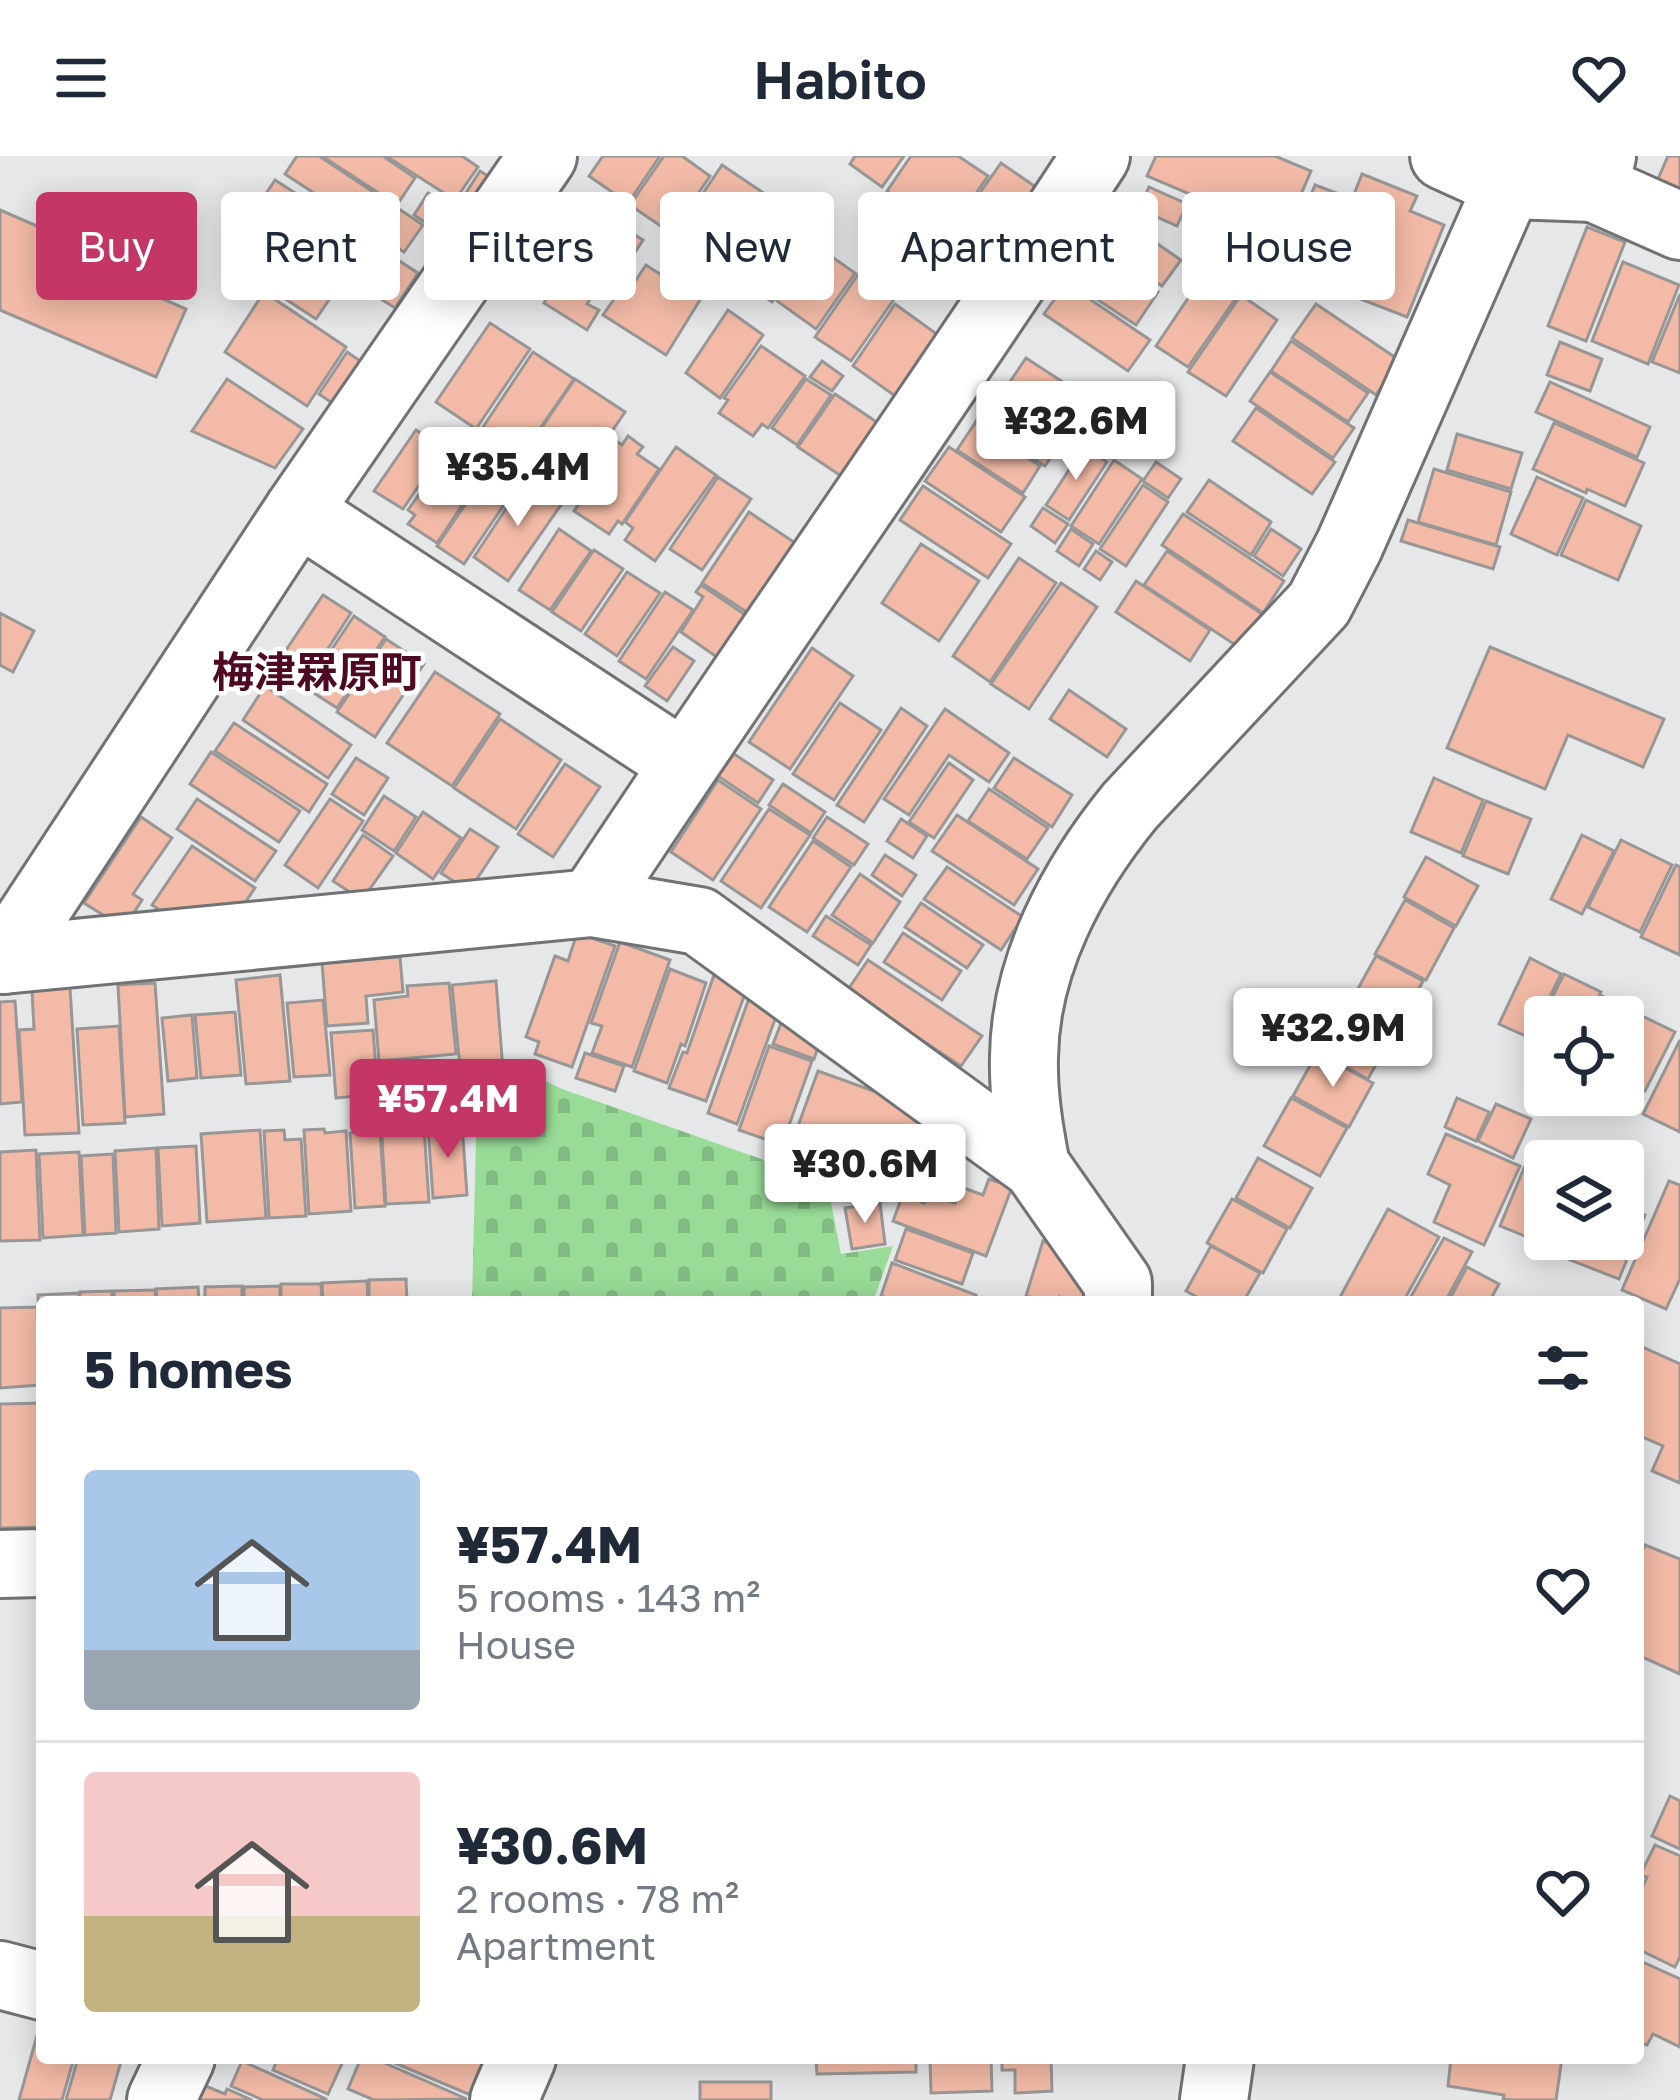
<!DOCTYPE html>
<html lang="en">
<head>
<meta charset="utf-8">
<style>
	:root { --surface:#fff; --page:#f2f2f3; --text:#1f2937; --muted:#747a83; --line:#e0e1e3; --accent:#c43666 }
	body { margin:0; font-family:"Golos Text","Noto Sans JP",sans-serif; background:var(--page); color:var(--text); height:100vh; display:flex; flex-direction:column; font-size:45px; white-space:nowrap }
	* { box-sizing:border-box; margin:0 }
	p { font-size:39px; color:var(--muted) }
	.icon { flex:none; width:66px; height:66px; fill:none; stroke:currentColor; stroke-width:2; stroke-linecap:round; stroke-linejoin:round }
	.map { position:relative; flex:1; overflow:hidden }
	.drawer { position:absolute; left:36px; top:1140px; width:1608px; height:768px; display:flex; flex-direction:column; background:var(--surface); border-radius:12px; box-shadow:0 6px 30px #0003 }
	.drawer>* { flex:none }
	.top-card { position:absolute; left:36px; top:36px; width:1608px; height:108px; display:flex; gap:24px }
	.tools { position:absolute; left:1524px; top:840px; display:grid; gap:24px }
	.tools a { display:grid; place-items:center; width:120px; height:120px; border-radius:12px; background:var(--surface); box-shadow:0 6px 30px #0003; font-size:60px }
	.price { position:absolute; translate:-50% -102px; padding:0 27px; border-radius:12px; background:#fff; color:#222; font-size:39px; line-height:78px; filter:drop-shadow(0 3px 6px #0008) }
	.price::after { content:''; position:absolute; left:50%; top:72px; width:36px; height:27px; margin-left:-18px; background:inherit; clip-path:polygon(0 0,100% 0,50% 100%) }
	.price.active { background:var(--accent); color:#fff }
	ul { padding:0; list-style:none }
	li { display:flex; align-items:center; gap:36px; height:300px; padding:0 48px }
	li+li { border-top:3px solid var(--line) }
	li span { display:grid; place-items:center; flex:none; width:336px; height:240px; border-radius:12px; color:#555 }
	li>.icon { margin-inline-start:auto }
	span .icon { width:144px; height:144px; fill:#fffc; stroke-width:1 }
	li b { font-size:51px }
	h2 { display:flex; justify-content:space-between; align-items:center; height:144px; padding:0 48px; font-size:51px }
	.tag { padding:0 42px; border-radius:12px; background:var(--surface); box-shadow:0 6px 30px #0003; font-size:42px; line-height:108px }
	.tag.active { background:var(--accent); color:#fff }
	header { display:flex; justify-content:space-between; align-items:center; height:156px; padding:0 48px; background:var(--surface); font-size:54px; font-weight:600 }
	.map>svg:first-child { display:block }
</style>
</head>
<body>
<header><svg class="icon" aria-label="menu" viewBox="0 0 24 24"><path d="M4 6h16M4 12h16M4 18h16"/></svg>Habito<svg class="icon" aria-label="heart" viewBox="0 0 24 24"><path d="M12 20l-8-8c-3-5 5-10 8-4 3-6 11-1 8 4z"/></svg></header>
<div class="map">
<svg width="1680" height="1944" viewBox="0 0 1680 1944">
	<defs>
		<pattern id="cemetery-stones" width="16" height="16" patternUnits="userSpaceOnUse" patternTransform="scale(3)"><rect width="16" height="16" fill="#98dc97"/><path d="M2 7V4a2 2 0 0 1 4 0v3zM10 15v-3a2 2 0 0 1 4 0v3z" fill="#82bc82"/></pattern>
	</defs>
	<rect width="100%" height="100%" fill="#e6e7e9"/>
	<!-- cemetery -->
	<polygon fill="url(#cemetery-stones)" points="545,925 562,933 827,1026 841,1098 893,1090 873,1146 472,1146 477,945 516,945"/>
	<!-- building -->
	<g fill="#f3bba7" stroke="#999796" stroke-width="3">
		<polygon points="297,0 319,0 423,69 404,96 285,18"/>
		<polygon points="322,0 383,0 415,22 397,49"/>
		<polygon points="386,0 462,0 478,11 455,44"/>
		<polygon points="603,0 660,0 628,47 589,20"/>
		<polygon points="664,0 682,0 710,20 671,77 630,49"/>
		<polygon points="855,0 904,0 882,31 850,8"/>
		<polygon points="911,0 958,0 988,20 940,89 911,69 919,57 887,35"/>
		<polygon points="1156,0 1275,0 1311,15 1284,78 1147,20"/>
		<polygon points="1668,0 1680,0 1680,40 1655,30"/>
		<polygon points="1001,7 1040,34 988,109 948,82"/>
		<polygon points="722,9 771,42 715,122 668,89"/>
		<polygon points="480,15 503,30 483,61 460,46"/>
		<polygon points="1362,18 1417,40 1410,55 1444,69 1407,161 1319,127"/>
		<polygon points="275,24 418,117 395,152 337,115 332,122 263,76 267,69 252,59"/>
		<polygon points="1315,29 1350,42 1322,113 1287,100"/>
		<polygon points="1149,31 1187,48 1177,70 1139,53"/>
		<polygon points="428,37 479,71 465,92 414,59"/>
		<polygon points="576,42 643,84 617,124 550,83"/>
		<polygon points="0,54 154,121 147,136 186,153 156,221 0,154"/>
		<polygon points="1196,55 1249,78 1240,100 1186,78"/>
		<polygon points="771,61 812,89 772,146 731,118"/>
		<polygon points="1124,65 1181,104 1162,130 1105,93"/>
		<polygon points="1587,71 1625,86 1586,185 1548,170"/>
		<polygon points="261,81 280,93 257,127 238,115"/>
		<polygon points="545,84 604,122 587,148 599,154 587,174 544,147 553,133 525,116"/>
		<polygon points="815,89 855,117 816,173 777,145"/>
		<polygon points="283,95 337,132 316,163 261,127"/>
		<polygon points="1102,99 1158,136 1136,169 1080,132"/>
		<polygon points="1623,106 1679,129 1648,208 1592,185"/>
		<polygon points="866,107 901,133 851,205 815,181"/>
		<polygon points="646,109 700,144 666,199 603,159 621,133 628,136"/>
		<polygon points="1205,117 1238,139 1188,211 1156,190"/>
		<polygon points="1066,127 1150,184 1128,215 1044,158"/>
		<polygon points="264,136 346,191 307,250 225,196"/>
		<polygon points="1680,138 1680,217 1652,206"/>
		<polygon points="1241,139 1277,164 1226,240 1188,216"/>
		<polygon points="895,148 938,179 895,240 853,210"/>
		<polygon points="1316,148 1399,204 1376,239 1292,182"/>
		<polygon points="728,154 763,179 720,242 686,217"/>
		<polygon points="490,167 530,193 476,273 436,246"/>
		<polygon points="1291,185 1368,237 1348,266 1271,215"/>
		<polygon points="1560,186 1602,203 1590,235 1547,219"/>
		<polygon points="761,190 805,220 768,272 762,268 753,280 719,257 728,244 724,242"/>
		<polygon points="347,196 372,213 344,255 319,238"/>
		<polygon points="533,196 574,223 523,297 483,271"/>
		<polygon points="1026,202 1101,251 1080,284 1005,233"/>
		<polygon points="822,205 843,220 832,235 810,221"/>
		<polygon points="1270,216 1354,272 1333,302 1250,245"/>
		<polygon points="227,223 303,273 275,312 192,275"/>
		<polygon points="575,223 625,256 567,342 517,308"/>
		<polygon points="806,223 831,239 797,289 772,272"/>
		<polygon points="1550,226 1650,271 1637,301 1536,256"/>
		<polygon points="997,233 1066,279 1045,310 976,265"/>
		<polygon points="835,238 878,267 841,320 798,291"/>
		<polygon points="1256,252 1335,306 1312,338 1233,285"/>
		<polygon points="1102,258 1128,275 1110,302 1085,285"/>
		<polygon points="975,267 1040,310 1023,337 957,294"/>
		<polygon points="1554,267 1644,307 1625,350 1587,333 1586,337 1533,313"/>
		<polygon points="416,274 444,292 403,353 374,335"/>
		<polygon points="1457,278 1522,297 1511,333 1447,314"/>
		<polygon points="628,280 643,291 637,298 659,313 622,368 618,365 609,378 574,355 583,342 578,338 615,284 622,289"/>
		<polygon points="676,291 716,319 655,405 625,384 633,372 625,366"/>
		<polygon points="949,291 1025,341 1001,376 925,325"/>
		<polygon points="1084,291 1107,306 1069,364 1046,349"/>
		<polygon points="450,294 484,316 437,387 408,368 415,359 408,354"/>
		<polygon points="1114,304 1142,323 1099,388 1071,370"/>
		<polygon points="494,306 520,325 464,408 437,390"/>
		<polygon points="1156,306 1181,323 1168,342 1143,325"/>
		<polygon points="1434,313 1511,336 1496,389 1418,366"/>
		<polygon points="527,321 563,346 508,425 474,401"/>
		<polygon points="718,321 751,343 702,414 670,393"/>
		<polygon points="1537,321 1583,342 1557,399 1511,378"/>
		<polygon points="1209,324 1271,366 1251,399 1187,356"/>
		<polygon points="1143,329 1168,346 1126,410 1100,393"/>
		<polygon points="923,330 1011,388 988,422 900,364"/>
		<polygon points="1586,344 1641,370 1618,424 1561,399"/>
		<polygon points="1043,352 1068,368 1055,387 1031,370"/>
		<polygon points="749,356 798,389 750,458 702,427"/>
		<polygon points="1183,358 1284,425 1263,457 1162,389"/>
		<polygon points="1408,364 1500,391 1493,413 1401,385"/>
		<polygon points="559,373 591,395 550,454 519,434"/>
		<polygon points="1071,373 1093,388 1079,410 1057,395"/>
		<polygon points="1271,373 1301,393 1283,420 1254,400"/>
		<polygon points="921,388 979,425 939,485 882,447"/>
		<polygon points="594,394 623,413 581,475 552,456"/>
		<polygon points="1096,395 1112,406 1100,424 1084,413"/>
		<polygon points="1167,395 1262,458 1240,492 1144,429"/>
		<polygon points="1019,402 1056,427 990,526 953,500"/>
		<polygon points="627,416 660,437 617,500 585,478"/>
		<polygon points="1136,425 1210,474 1190,505 1116,456"/>
		<polygon points="1061,427 1097,451 1029,553 991,528"/>
		<polygon points="701,429 750,462 721,504 681,476 703,441 696,436"/>
		<polygon points="665,436 693,454 646,523 619,505"/>
		<polygon points="323,439 351,457 305,528 276,509"/>
		<polygon points="0,457 34,475 13,516 0,509"/>
		<polygon points="354,460 385,481 337,552 306,532"/>
		<polygon points="386,483 424,508 375,581 337,556"/>
		<polygon points="673,491 694,505 667,545 645,530"/>
		<polygon points="1490,491 1664,563 1643,611 1568,579 1545,633 1447,592"/>
		<polygon points="812,492 853,520 790,613 749,586"/>
		<polygon points="435,516 500,558 452,630 387,587"/>
		<polygon points="265,530 351,589 328,622 243,564"/>
		<polygon points="1069,534 1126,573 1107,601 1050,563"/>
		<polygon points="840,547 881,574 834,644 793,618"/>
		<polygon points="901,552 927,570 864,666 837,649"/>
		<polygon points="945,553 1009,597 989,626 949,599 909,659 884,643"/>
		<polygon points="500,563 561,604 516,673 454,632"/>
		<polygon points="234,567 327,628 309,656 215,595"/>
		<polygon points="211,596 300,655 279,686 190,628"/>
		<polygon points="734,598 773,624 758,647 718,620"/>
		<polygon points="356,602 388,622 364,659 332,638"/>
		<polygon points="1014,602 1072,639 1052,671 994,632"/>
		<polygon points="949,607 973,624 934,682 909,666"/>
		<polygon points="565,608 600,631 553,701 518,678"/>
		<polygon points="1434,622 1483,644 1461,697 1411,676"/>
		<polygon points="718,624 761,653 713,724 671,696"/>
		<polygon points="783,628 825,656 811,677 769,649"/>
		<polygon points="989,633 1048,672 1027,703 968,665"/>
		<polygon points="384,640 416,661 394,695 362,674"/>
		<polygon points="197,643 276,695 255,725 177,673"/>
		<polygon points="330,643 363,665 318,732 285,709"/>
		<polygon points="1486,645 1531,663 1508,718 1463,700"/>
		<polygon points="769,653 810,679 761,752 721,725"/>
		<polygon points="423,656 461,682 433,723 396,697"/>
		<polygon points="957,659 1038,713 1014,749 932,695"/>
		<polygon points="141,661 172,682 133,738 142,744 124,772 84,747"/>
		<polygon points="827,661 868,688 854,709 813,682"/>
		<polygon points="901,663 927,680 913,702 887,685"/>
		<polygon points="470,673 498,691 469,735 441,717"/>
		<polygon points="363,679 393,700 362,744 333,725"/>
		<polygon points="1582,679 1614,695 1582,758 1551,743"/>
		<polygon points="1621,684 1672,709 1640,776 1588,751"/>
		<polygon points="813,685 851,711 807,776 769,751"/>
		<polygon points="192,690 255,732 235,761 180,767 152,749"/>
		<polygon points="885,699 916,719 902,740 872,719"/>
		<polygon points="1426,701 1478,730 1456,770 1404,741"/>
		<polygon points="1676,709 1680,711 1680,799 1641,781"/>
		<polygon points="947,711 1023,761 1001,794 924,743"/>
		<polygon points="860,718 900,746 873,787 832,759"/>
		<polygon points="1405,744 1454,772 1426,824 1375,798"/>
		<polygon points="921,747 983,789 967,812 905,771"/>
		<polygon points="826,760 871,789 858,809 813,780"/>
		<polygon points="577,777 615,790 572,911 535,898 539,886 526,881 555,800 568,805"/>
		<polygon points="903,777 961,815 942,844 884,806"/>
		<polygon points="620,786 670,804 632,911 592,897 602,870 591,867"/>
		<polygon points="1376,800 1423,825 1402,863 1355,838"/>
		<polygon points="400,801 403,836 366,840 368,867 327,870 322,807"/>
		<polygon points="1530,802 1561,818 1530,882 1499,868"/>
		<polygon points="868,804 982,880 961,910 847,835"/>
		<polygon points="670,813 706,827 685,890 681,888 667,927 634,915"/>
		<polygon points="1564,818 1601,836 1588,861 1545,861 1545,889 1532,882"/>
		<polygon points="280,819 290,925 246,928 236,824"/>
		<polygon points="714,819 747,832 706,945 669,932 683,896 687,897"/>
		<polygon points="496,825 504,927 462,931 452,829"/>
		<polygon points="155,827 164,958 125,961 118,829"/>
		<polygon points="449,827 456,898 379,905 374,844 408,840 407,830"/>
		<polygon points="70,832 79,977 25,979 19,874 34,873 32,834"/>
		<polygon points="752,834 782,844 737,968 708,957"/>
		<polygon points="1602,840 1632,854 1623,872 1623,861 1591,861"/>
		<polygon points="323,844 330,919 294,921 287,847"/>
		<polygon points="15,845 22,946 0,948 0,846"/>
		<polygon points="235,856 241,919 201,922 195,859"/>
		<polygon points="1343,856 1391,881 1368,923 1320,897"/>
		<polygon points="1636,857 1675,876 1645,935 1623,924 1623,881"/>
		<polygon points="192,859 197,922 168,925 162,862"/>
		<polygon points="783,862 823,876 814,903 773,888"/>
		<polygon points="119,870 125,967 83,969 77,873"/>
		<polygon points="373,874 378,938 336,942 331,877"/>
		<polygon points="1680,884 1680,976 1643,958"/>
		<polygon points="769,890 812,905 782,989 739,974"/>
		<polygon points="585,897 624,910 615,935 576,922"/>
		<polygon points="1317,897 1373,927 1349,971 1293,940"/>
		<polygon points="818,915 929,955 913,1000 844,1000 794,981"/>
		<polygon points="1291,942 1347,972 1320,1020 1264,990"/>
		<polygon points="1457,942 1489,956 1476,985 1445,971"/>
		<polygon points="1496,948 1531,963 1513,1002 1478,985"/>
		<polygon points="399,965 400,973 424,972 429,1046 386,1048 381,966"/>
		<polygon points="462,968 467,1039 433,1042 428,971"/>
		<polygon points="324,973 325,977 346,975 351,1055 309,1058 304,974"/>
		<polygon points="260,974 266,1062 207,1066 201,978"/>
		<polygon points="284,974 285,984 301,983 306,1060 269,1062 264,975"/>
		<polygon points="380,974 385,1050 355,1052 350,977"/>
		<polygon points="1446,978 1520,1010 1484,1089 1434,1066 1450,1029 1428,1018"/>
		<polygon points="196,990 200,1067 162,1070 158,992"/>
		<polygon points="156,992 159,1073 119,1076 115,995"/>
		<polygon points="36,994 40,1084 0,1085 0,996"/>
		<polygon points="79,996 83,1079 43,1082 39,998"/>
		<polygon points="113,998 116,1077 85,1079 81,1000"/>
		<polygon points="1258,1002 1312,1032 1290,1072 1236,1042"/>
		<polygon points="1524,1012 1545,1020 1545,1083 1555,1083 1552,1091 1500,1070"/>
		<polygon points="989,1023 1012,1031 986,1100 893,1065 903,1038 924,1047 928,1037 955,1047 961,1031 983,1039"/>
		<polygon points="1669,1025 1680,1029 1680,1123 1666,1153 1622,1134"/>
		<polygon points="1232,1043 1287,1073 1263,1117 1207,1087"/>
		<polygon points="880,1047 885,1088 852,1093 845,1052"/>
		<polygon points="1623,1050 1645,1059 1619,1123 1570,1104 1578,1083 1623,1083"/>
		<polygon points="1388,1053 1439,1081 1403,1146 1344,1146 1339,1143"/>
		<polygon points="906,1073 973,1097 962,1128 895,1104"/>
		<polygon points="1444,1082 1472,1096 1445,1146 1408,1146"/>
		<polygon points="1043,1085 1073,1095 1068,1114 1092,1123 1085,1146 1073,1146 1059,1141 1057,1146 1046,1146 1026,1140"/>
		<polygon points="1211,1090 1260,1117 1243,1146 1206,1146 1186,1135"/>
		<polygon points="892,1107 976,1139 973,1146 897,1146 881,1140"/>
		<polygon points="1467,1111 1499,1128 1489,1146 1448,1146"/>
		<polygon points="406,1123 407,1146 369,1146 369,1124"/>
		<polygon points="367,1125 368,1146 323,1146 322,1127"/>
		<polygon points="281,1128 321,1128 322,1146 281,1146"/>
		<polygon points="242,1130 242,1146 205,1146 205,1131"/>
		<polygon points="280,1130 280,1146 244,1146 244,1131"/>
		<polygon points="198,1131 199,1146 157,1146 156,1133"/>
		<polygon points="155,1134 156,1146 114,1146 114,1135"/>
		<polygon points="112,1135 112,1146 80,1146 80,1136"/>
		<polygon points="79,1137 79,1146 42,1146 41,1224 38,1139"/>
		<polygon points="37,1151 39,1229 0,1232 0,1152"/>
		<polygon points="1638,1189 1680,1208 1680,1327 1652,1315 1663,1290 1638,1279"/>
		<polygon points="42,1247 42,1371 0,1372 0,1248"/>
		<polygon points="1645,1389 1680,1403 1680,1518 1638,1499 1638,1406"/>
		<polygon points="1670,1640 1680,1645 1680,1693 1652,1680"/>
		<polygon points="1655,1689 1680,1700 1680,1801 1675,1811 1638,1793 1638,1741 1647,1721 1640,1719"/>
		<polygon points="1638,1804 1680,1823 1680,1891 1653,1878 1647,1889 1638,1885"/>
		<polygon points="41,1865 42,1902 74,1902 62,1944 19,1944"/>
		<polygon points="78,1902 122,1902 110,1944 66,1944"/>
		<polygon points="278,1902 343,1902 344,1903 328,1938 273,1914"/>
		<polygon points="361,1902 373,1902 467,1943 374,1944 348,1933"/>
		<polygon points="383,1902 484,1902 489,1904 473,1940"/>
		<polygon points="816,1902 916,1902 916,1916 817,1918"/>
		<polygon points="930,1902 991,1902 992,1935 931,1937"/>
		<polygon points="1002,1902 1051,1902 1052,1935 1015,1937 1015,1914 1002,1914"/>
		<polygon points="1451,1902 1562,1902 1556,1944 1514,1944 1503,1943 1504,1939 1448,1930"/>
		<polygon points="242,1905 326,1943 326,1944 263,1944 231,1930"/>
		<rect x="700" y="1926" width="71" height="18"/>
		<polygon points="203,1929 225,1938 227,1933 252,1944 197,1944"/>
	</g>
	<g fill="none" stroke-linecap="round" stroke-linejoin="round">
		<!-- minor casing -->
		<g stroke="#717274" stroke-width="72">
			<g id="minor">
				<polyline points="1444,0 1508,29 1594,32"/>
				<polyline points="298,355 684,608"/>
				<path d="M592,747C757,496 932,252 1096,0"/>
				<polyline points="3,804 592,747 699,765 1036,1010 1118,1127 1118,1146"/>
				<polyline points="3,804 298,355 543,0"/>
				<path d="M1036,1010C1029,974 1023,938 1024,901C1025,808 1073,720 1130,650L1319,448L1349,390L1508,29"/>
				<polyline points="0,1408 42,1407"/>
				<polyline points="0,1819 42,1830"/>
				<polyline points="161,1944 181,1902"/>
				<polyline points="504,1944 522,1902"/>
				<polyline points="1214,1944 1220,1902"/>
			</g>
		</g>
		<!-- major casing -->
		<g stroke="#717274" stroke-width="72">
			<polyline id="major" points="1602,0 1594,32 1680,70"/>
		</g>
		<!-- minor -->
		<use href="#minor" stroke="#fff" stroke-width="66"/>
		<!-- major -->
		<use href="#major" stroke="#fff" stroke-width="66"/>
	</g>
	<g text-anchor="middle" stroke-width="9" stroke-linejoin="round" paint-order="stroke">
		<!-- neighbourhood labels -->
		<g font-size="42" font-weight="bold" fill="#4f0a23" stroke="#fff">
			<text x="317" y="531">梅津罧原町</text>
		</g>
	</g>
</svg>
<div class="tools">
<a><svg class="icon" aria-label="locate" viewBox="0 0 24 24"><circle cx="12" cy="12" r="6"/><path d="M12 2v4M12 18v4M2 12h4M18 12h4"/></svg></a>
<a><svg class="icon" aria-label="layers" viewBox="0 0 24 24"><path d="M12 4l9 5-9 5-9-5zM3 14l9 5 9-5"/></svg></a>
</div>
<b class="price" style="left:1076px;top:327px">¥32.6M</b>
<b class="price" style="left:518px;top:373px">¥35.4M</b>
<b class="price" style="left:1333px;top:934px">¥32.9M</b>
<b class="price active" style="left:448px;top:1005px">¥57.4M</b>
<b class="price" style="left:865px;top:1070px">¥30.6M</b>
<div class="top-card">
<a class="tag active">Buy</a>
<a class="tag">Rent</a>
<a class="tag">Filters</a>
<a class="tag">New</a>
<a class="tag">Apartment</a>
<a class="tag">House</a>
</div>
<section class="drawer">
<h2>5 homes<svg class="icon" aria-label="filters" viewBox="0 0 24 24"><path d="M4 7h16M4 17h16"/><circle cx="9" cy="7" r="2"/><circle cx="15" cy="17" r="2"/></svg></h2>
<ul>
<li><span style="background:linear-gradient(#a9c7e8 75%,#9aa5b1 0)"><svg class="icon" aria-label="home" viewBox="0 0 24 24"><path d="M3 11l9-7 9 7M6 9v11h12V9"/></svg></span><div><b>¥57.4M</b><p>5 rooms · 143 m²</p><p>House</p></div><svg class="icon" aria-label="heart" viewBox="0 0 24 24"><path d="M12 20l-8-8c-3-5 5-10 8-4 3-6 11-1 8 4z"/></svg></li>
<li><span style="background:linear-gradient(#f6c9c9 60%,#c2b280 0)"><svg class="icon" aria-label="home" viewBox="0 0 24 24"><path d="M3 11l9-7 9 7M6 9v11h12V9"/></svg></span><div><b>¥30.6M</b><p>2 rooms · 78 m²</p><p>Apartment</p></div><svg class="icon" aria-label="heart" viewBox="0 0 24 24"><path d="M12 20l-8-8c-3-5 5-10 8-4 3-6 11-1 8 4z"/></svg></li>
</ul>
</section>
</div>
</body>
</html>
